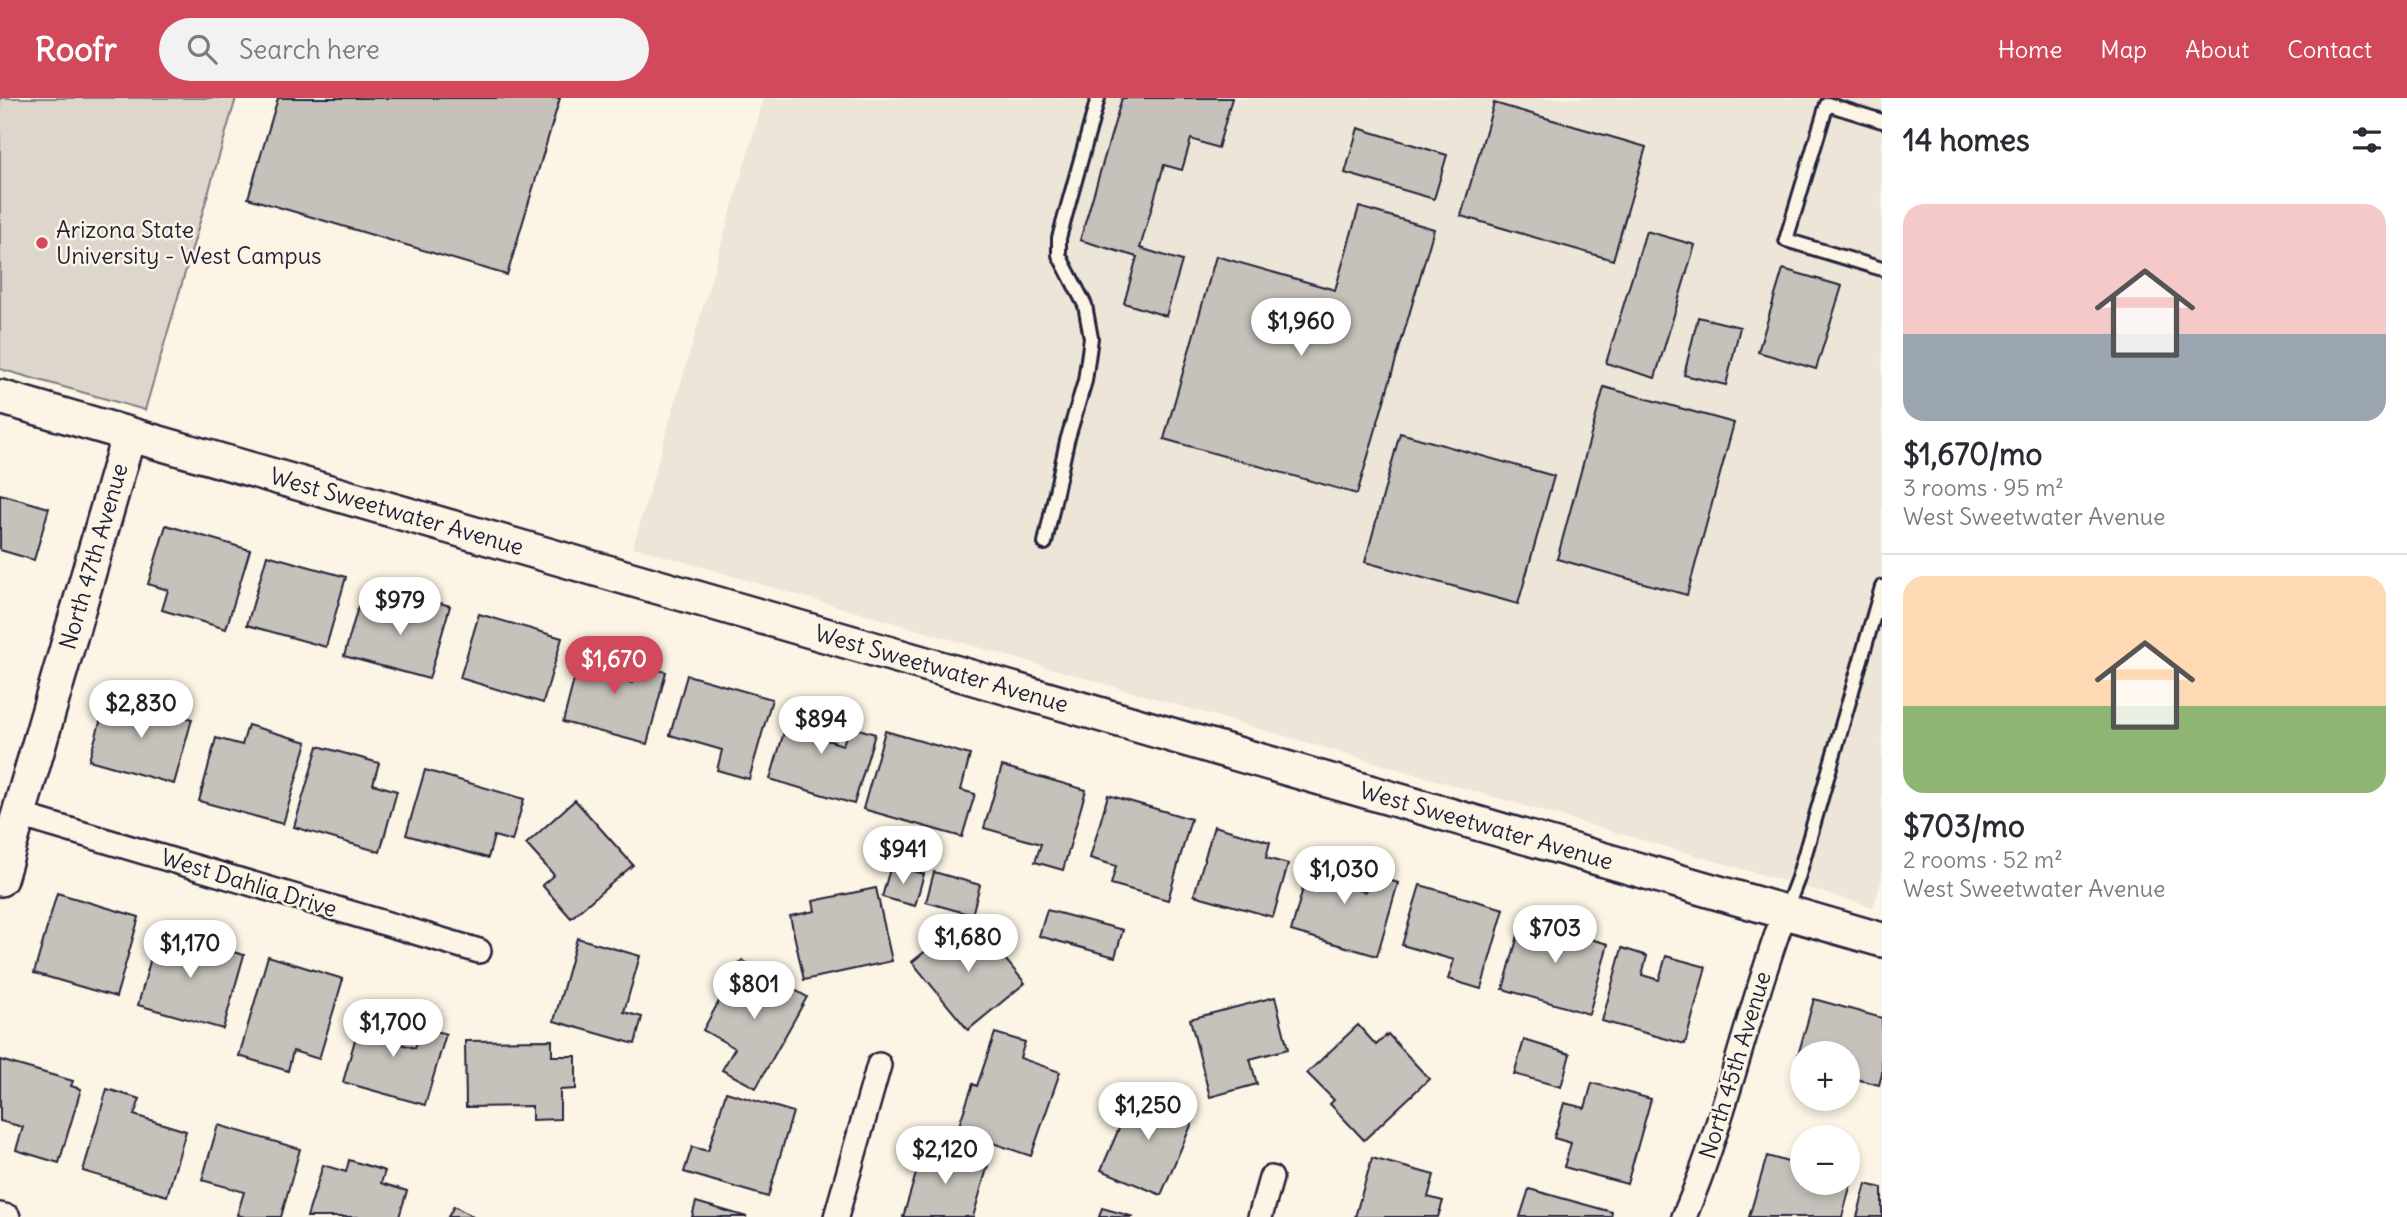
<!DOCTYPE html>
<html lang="en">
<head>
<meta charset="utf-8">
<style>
	:root { --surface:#fff; --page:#f2f2f3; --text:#2b2b33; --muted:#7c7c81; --line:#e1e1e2; --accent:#d1495b }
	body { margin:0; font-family:Delius,sans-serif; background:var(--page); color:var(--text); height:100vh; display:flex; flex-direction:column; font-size:26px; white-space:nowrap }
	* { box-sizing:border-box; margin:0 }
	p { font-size:23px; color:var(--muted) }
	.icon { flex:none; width:38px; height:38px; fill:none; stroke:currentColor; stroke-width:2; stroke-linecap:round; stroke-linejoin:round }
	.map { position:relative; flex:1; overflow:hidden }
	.drawer { display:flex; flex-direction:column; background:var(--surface); width:525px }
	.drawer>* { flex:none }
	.buttons { position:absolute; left:1790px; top:943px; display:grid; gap:14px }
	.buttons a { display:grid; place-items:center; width:70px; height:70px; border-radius:50%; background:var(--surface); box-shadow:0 4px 10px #0003; font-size:35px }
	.price { position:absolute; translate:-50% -60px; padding:0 16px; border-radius:24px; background:#fff; color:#222; font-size:23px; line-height:46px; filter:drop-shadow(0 2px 4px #0008) }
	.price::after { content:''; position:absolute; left:50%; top:42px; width:21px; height:16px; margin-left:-10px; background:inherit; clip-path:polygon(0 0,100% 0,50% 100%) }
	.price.current { background:var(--accent); color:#fff }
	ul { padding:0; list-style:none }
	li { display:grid; align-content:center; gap:14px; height:371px; padding:0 21px }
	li+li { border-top:2px solid var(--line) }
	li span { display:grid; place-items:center; height:217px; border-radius:21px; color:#555 }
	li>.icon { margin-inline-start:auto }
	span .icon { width:126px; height:126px; fill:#fffc; stroke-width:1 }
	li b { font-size:30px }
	h2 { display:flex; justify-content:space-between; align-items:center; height:84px; padding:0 21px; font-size:30px }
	header { display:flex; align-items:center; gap:42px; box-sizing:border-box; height:98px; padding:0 35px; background:var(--accent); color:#fff }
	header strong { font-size:33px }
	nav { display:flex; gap:38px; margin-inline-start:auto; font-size:24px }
	.search { width:490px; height:63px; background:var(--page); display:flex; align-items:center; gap:18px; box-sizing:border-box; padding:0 24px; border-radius:38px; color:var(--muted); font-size:26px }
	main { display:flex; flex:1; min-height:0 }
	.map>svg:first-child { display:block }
</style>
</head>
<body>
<header>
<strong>Roofr</strong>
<div class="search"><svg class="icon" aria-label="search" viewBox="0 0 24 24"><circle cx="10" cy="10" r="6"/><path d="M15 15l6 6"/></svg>Search here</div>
<nav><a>Home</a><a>Map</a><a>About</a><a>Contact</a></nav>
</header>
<main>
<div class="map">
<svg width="1882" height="1119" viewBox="0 0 1882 1119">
	<rect width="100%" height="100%" fill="#fcf5e5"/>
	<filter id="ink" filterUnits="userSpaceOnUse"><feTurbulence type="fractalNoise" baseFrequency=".0143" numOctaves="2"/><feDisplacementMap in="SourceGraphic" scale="14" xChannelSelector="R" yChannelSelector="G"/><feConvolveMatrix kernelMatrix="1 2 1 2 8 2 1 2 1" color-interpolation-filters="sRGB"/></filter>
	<g filter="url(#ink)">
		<!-- built -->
		<polygon fill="#ece5d8" points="764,0 1882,0 1882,781 1873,809 633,449"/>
		<!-- green -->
		<polygon fill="#dcd6cc" stroke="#7f7c84" stroke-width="2" points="0,0 236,0 145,312 0,271"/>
		<!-- building -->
		<g fill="#c6c1bb" stroke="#22223b" stroke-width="2">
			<polygon points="278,0 560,0 507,177 248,100"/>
			<polygon points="1122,0 1232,0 1218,50 1191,41 1182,72 1164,67 1140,150 1182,163 1166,218 1124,205 1137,159 1080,142"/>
			<polygon points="1494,5 1646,49 1613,162 1461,118"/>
			<polygon points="1358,30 1447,57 1434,101 1345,75"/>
			<polygon points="1359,109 1434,131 1357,396 1164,341 1216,158 1335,192"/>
			<polygon points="1646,133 1695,147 1655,280 1606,265"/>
			<polygon points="1783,171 1842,188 1816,271 1758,254"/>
			<polygon points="1698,219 1740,229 1726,287 1684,277"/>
			<polygon points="1604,289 1734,325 1687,497 1557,461"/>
			<polygon points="1400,335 1554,378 1518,506 1365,464"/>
			<polygon points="0,396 49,410 34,462 0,452"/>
			<polygon points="166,427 250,452 226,531 162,512 168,492 148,486"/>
			<polygon points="267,457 346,479 326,549 247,527"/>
			<polygon points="406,495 450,508 429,581 344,558 358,509 399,521"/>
			<polygon points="479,516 562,540 543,605 460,580"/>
			<polygon points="583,547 625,558 619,581 632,585 637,566 666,574 647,646 563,624"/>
			<polygon points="687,577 772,601 749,681 717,672 722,652 670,637"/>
			<polygon points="108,597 192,621 174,686 89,662"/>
			<polygon points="792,607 834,619 827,642 843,647 849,628 875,636 854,706 770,681"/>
			<polygon points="248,627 307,644 283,726 199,703 216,640 242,647"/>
			<polygon points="885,633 970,657 961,692 975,696 962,739 863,711"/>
			<polygon points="318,648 379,665 373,686 397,693 380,754 294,729"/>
			<polygon points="1002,668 1086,692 1063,772 1035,764 1041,746 984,730"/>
			<polygon points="425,672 524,701 512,743 494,738 488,760 406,737"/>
			<polygon points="1108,697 1191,721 1168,802 1111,786 1116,768 1090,760"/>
			<polygon points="575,702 633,767 571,820 542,787 554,777 526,746"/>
			<polygon points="1214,728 1270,744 1266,760 1288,766 1273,819 1194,797"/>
			<polygon points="1313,755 1358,768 1352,790 1365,794 1370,776 1398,785 1377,858 1291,833"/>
			<polygon points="891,767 924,776 915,808 882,799"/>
			<polygon points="934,774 980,787 972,817 926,804"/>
			<polygon points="1420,787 1504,811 1481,891 1448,881 1454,862 1402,847"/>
			<polygon points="876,790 892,863 804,882 790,818 815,813 813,803"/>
			<polygon points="57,795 139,819 116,899 34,875"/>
			<polygon points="1047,812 1123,832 1115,859 1039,838"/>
			<polygon points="1524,816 1574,831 1572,836 1608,846 1589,916 1503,891"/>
			<polygon points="964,822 982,844 987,839 1025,885 968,932 912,864"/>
			<polygon points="160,827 199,838 192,862 209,867 215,849 244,857 223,931 138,907"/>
			<polygon points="577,840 640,858 624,914 642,919 635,946 554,923"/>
			<polygon points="1622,850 1647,858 1642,877 1659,882 1666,858 1706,869 1685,946 1602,923"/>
			<polygon points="268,858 343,881 319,961 293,953 288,973 239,958"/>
			<polygon points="742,862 807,899 756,990 722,972 735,950 703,932"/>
			<polygon points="1275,899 1288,951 1250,961 1257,986 1210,999 1190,921"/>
			<polygon points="1814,901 1882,920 1882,976 1879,987 1848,979 1848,956 1802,956 1802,965 1796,964"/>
			<polygon points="364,910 405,922 398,945 415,950 421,929 446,936 425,1007 343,984"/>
			<polygon points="1358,927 1376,947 1388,936 1429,981 1364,1042 1330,1006 1334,1002 1307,975"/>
			<polygon points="995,935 1025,944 1020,960 1060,974 1031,1058 957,1033 973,986 977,988"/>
			<polygon points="552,942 552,958 576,958 576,991 560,992 560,1021 532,1022 532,1008 466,1009 465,943"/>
			<polygon points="1524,942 1570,956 1561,989 1514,976"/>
			<polygon points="0,962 73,983 71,988 81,991 59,1065 16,1052 23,1029 0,1023"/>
			<polygon points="1592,985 1651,1001 1627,1086 1564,1069 1571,1045 1554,1040 1564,1005 1585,1010"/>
			<polygon points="107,991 140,1001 134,1017 186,1033 167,1098 83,1073"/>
			<polygon points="1136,991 1196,1016 1161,1097 1101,1072"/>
			<polygon points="726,994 793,1014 768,1099 684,1074 692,1049 708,1053"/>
			<polygon points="218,1027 300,1051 281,1119 245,1119 237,1117 244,1094 202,1082"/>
			<polygon points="924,1049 988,1067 973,1119 903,1119"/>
			<polygon points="1767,1058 1802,1068 1802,1085 1848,1085 1848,1081 1852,1082 1842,1119 1749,1119"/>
			<polygon points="1372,1060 1434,1077 1428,1099 1443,1103 1438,1119 1355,1119"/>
			<polygon points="349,1062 385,1073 381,1085 407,1093 399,1119 307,1119 323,1067 346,1074"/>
			<polygon points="1866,1086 1882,1090 1882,1119 1857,1119"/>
			<polygon points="1529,1091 1612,1114 1611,1119 1520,1119"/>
			<polygon points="696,1104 747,1119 692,1119"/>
			<polygon points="454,1108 473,1119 448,1119"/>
			<polygon points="1102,1110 1134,1119 1099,1119"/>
		</g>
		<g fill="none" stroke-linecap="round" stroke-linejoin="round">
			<!-- lane casing -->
			<g stroke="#22223b" stroke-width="18">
				<g id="lane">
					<polyline points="1882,23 1827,6 1786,142 1882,171"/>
					<polyline points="1045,445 1067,343 1085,283 1091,240 1085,207 1059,157 1059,140 1098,0"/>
					<polyline points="1785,814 1798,780 1882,489"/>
				</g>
			</g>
			<!-- street casing -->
			<g stroke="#22223b" stroke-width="28">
				<g id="street">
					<polyline points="19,717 479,853"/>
					<polyline points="0,1117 8,1119"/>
					<polyline points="836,1119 879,967"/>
					<polyline points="1260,1119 1271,1080"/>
					<path d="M1684,1119C1726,1020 1747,914 1785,814"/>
				</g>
			</g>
			<!-- secondary casing -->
			<g stroke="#22223b" stroke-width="38">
				<g id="secondary">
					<path id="s1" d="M0,299L1882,842"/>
					<path id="s2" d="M0,781L129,336"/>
				</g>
			</g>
			<!-- lane -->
			<use href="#lane" stroke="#fcf5e5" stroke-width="12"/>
			<!-- street -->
			<use href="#street" stroke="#fcf5e5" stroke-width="23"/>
			<!-- secondary -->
			<use href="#secondary" stroke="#fcf5e5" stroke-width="33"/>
		</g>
	</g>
	<!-- markers -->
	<circle fill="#d1495b" stroke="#fcf5e5" stroke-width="2.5" cx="42" cy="145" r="7"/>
	<g text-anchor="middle" stroke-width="5" stroke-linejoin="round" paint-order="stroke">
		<!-- poi labels -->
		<g font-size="23" fill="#22223b" stroke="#fcf5e5" text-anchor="start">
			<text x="56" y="140">Arizona State<tspan x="56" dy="26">University - West Campus</tspan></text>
		</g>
		<!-- street labels -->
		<g font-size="23" fill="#22223b" stroke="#fcf5e5">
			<text dy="8" stroke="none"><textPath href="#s1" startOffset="413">West Sweetwater Avenue</textPath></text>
			<text dy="8" stroke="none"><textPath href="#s2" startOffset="336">North 47th Avenue</textPath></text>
			<text dy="8" stroke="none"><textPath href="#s1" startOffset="980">West Sweetwater Avenue</textPath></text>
			<text dy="8" stroke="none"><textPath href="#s1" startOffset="1547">West Sweetwater Avenue</textPath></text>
			<text transform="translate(249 785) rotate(17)" y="8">West Dahlia Drive</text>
			<text transform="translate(1735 967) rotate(-73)" y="8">North 45th Avenue</text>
		</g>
	</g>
</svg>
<div class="buttons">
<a>+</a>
<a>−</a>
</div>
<b class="price" style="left:1301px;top:260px">$1,960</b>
<b class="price" style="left:400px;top:539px">$979</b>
<b class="price current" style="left:614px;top:598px">$1,670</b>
<b class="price" style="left:141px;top:642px">$2,830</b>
<b class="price" style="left:821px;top:658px">$894</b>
<b class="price" style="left:903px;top:788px">$941</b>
<b class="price" style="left:1344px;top:808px">$1,030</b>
<b class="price" style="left:1555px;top:867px">$703</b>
<b class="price" style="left:968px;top:876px">$1,680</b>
<b class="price" style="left:190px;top:882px">$1,170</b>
<b class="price" style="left:754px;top:923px">$801</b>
<b class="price" style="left:393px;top:961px">$1,700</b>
<b class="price" style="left:1148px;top:1044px">$1,250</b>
<b class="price" style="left:945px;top:1088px">$2,120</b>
</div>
<section class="drawer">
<h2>14 homes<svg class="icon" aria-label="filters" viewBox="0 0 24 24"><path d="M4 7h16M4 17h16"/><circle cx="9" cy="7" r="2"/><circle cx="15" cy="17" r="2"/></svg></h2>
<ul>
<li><span style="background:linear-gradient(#f6c9c9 60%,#9aa5b1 0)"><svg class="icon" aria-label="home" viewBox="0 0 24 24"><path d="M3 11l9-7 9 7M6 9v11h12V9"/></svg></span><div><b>$1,670/mo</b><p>3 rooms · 95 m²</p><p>West Sweetwater Avenue</p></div></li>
<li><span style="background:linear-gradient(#ffd9b3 60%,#8fb573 0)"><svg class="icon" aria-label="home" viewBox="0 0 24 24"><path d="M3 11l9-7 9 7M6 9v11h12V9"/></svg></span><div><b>$703/mo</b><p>2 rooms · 52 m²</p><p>West Sweetwater Avenue</p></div></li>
</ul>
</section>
</main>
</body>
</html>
